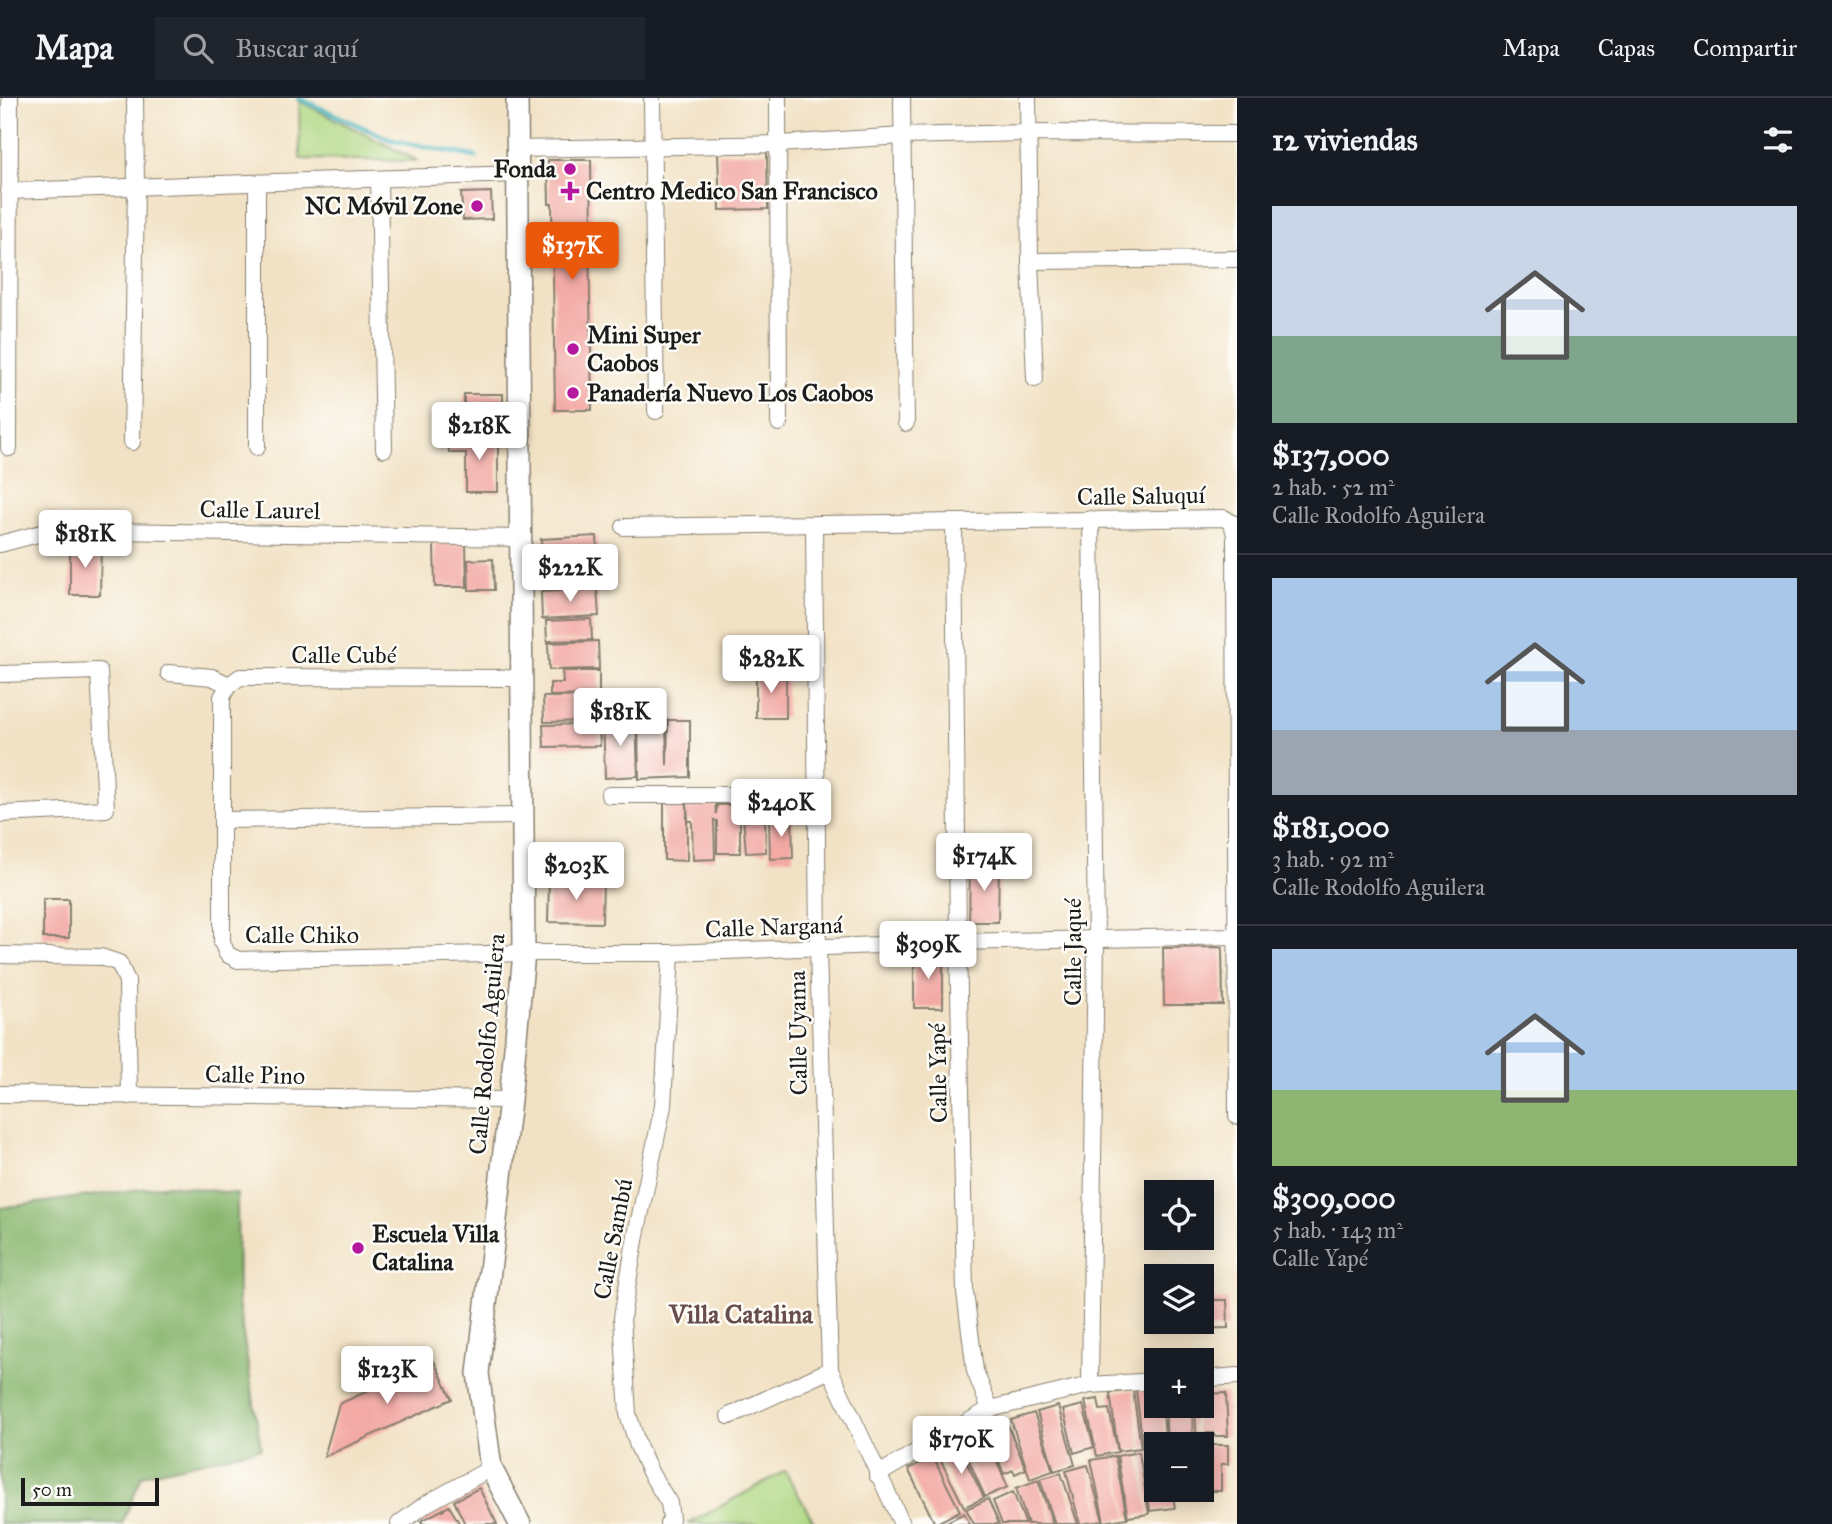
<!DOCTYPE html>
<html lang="es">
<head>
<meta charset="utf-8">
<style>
	:root { --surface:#171b24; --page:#20242c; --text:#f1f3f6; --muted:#9ea1a6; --line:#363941; --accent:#ea580c }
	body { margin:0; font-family:"IM FELL Great Primer",serif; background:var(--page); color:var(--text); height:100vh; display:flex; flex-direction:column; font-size:26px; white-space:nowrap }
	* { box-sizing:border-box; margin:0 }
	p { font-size:23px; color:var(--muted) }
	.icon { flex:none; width:38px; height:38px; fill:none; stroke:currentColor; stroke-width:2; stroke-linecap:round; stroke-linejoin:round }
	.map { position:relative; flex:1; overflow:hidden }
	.drawer { display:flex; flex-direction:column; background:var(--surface); width:595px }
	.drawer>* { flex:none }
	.fabs { position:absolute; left:1144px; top:1082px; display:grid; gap:14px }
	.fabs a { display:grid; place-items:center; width:70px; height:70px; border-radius:0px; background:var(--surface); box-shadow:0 4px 18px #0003; font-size:35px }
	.scale { position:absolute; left:21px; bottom:18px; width:138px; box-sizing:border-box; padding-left:7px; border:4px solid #1c1c1c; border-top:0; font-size:19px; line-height:24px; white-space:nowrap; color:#1c1c1c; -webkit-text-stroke:5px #fdfcf7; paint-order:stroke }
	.price { position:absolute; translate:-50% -60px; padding:0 16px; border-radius:7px; background:#fff; color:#222; font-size:23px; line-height:46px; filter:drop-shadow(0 2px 4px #0008) }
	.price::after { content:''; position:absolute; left:50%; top:42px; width:21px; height:16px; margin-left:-10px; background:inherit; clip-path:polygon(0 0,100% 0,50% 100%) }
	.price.on { background:var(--accent); color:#fff }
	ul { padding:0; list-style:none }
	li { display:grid; align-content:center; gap:14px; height:371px; padding:0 35px }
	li+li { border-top:2px solid var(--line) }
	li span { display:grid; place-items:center; height:217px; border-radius:0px; color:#555 }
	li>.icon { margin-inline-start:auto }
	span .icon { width:126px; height:126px; fill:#fffc; stroke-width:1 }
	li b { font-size:30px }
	h2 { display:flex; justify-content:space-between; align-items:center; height:84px; padding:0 35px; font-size:30px }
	header { display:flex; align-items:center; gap:42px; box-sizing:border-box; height:98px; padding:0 35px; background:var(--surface); border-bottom:2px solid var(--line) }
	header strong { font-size:33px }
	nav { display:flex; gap:38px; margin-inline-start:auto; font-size:24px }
	.search { width:490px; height:63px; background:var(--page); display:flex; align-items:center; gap:18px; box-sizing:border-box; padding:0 24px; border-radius:0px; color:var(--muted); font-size:26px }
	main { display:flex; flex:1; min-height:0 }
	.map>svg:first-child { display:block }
</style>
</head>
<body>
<header>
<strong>Mapa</strong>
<div class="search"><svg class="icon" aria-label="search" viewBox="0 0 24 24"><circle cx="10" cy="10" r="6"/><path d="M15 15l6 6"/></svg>Buscar aquí</div>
<nav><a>Mapa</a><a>Capas</a><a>Compartir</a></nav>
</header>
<main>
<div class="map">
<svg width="1237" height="1426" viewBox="0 0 1237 1426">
	<rect width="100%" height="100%" fill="#fdfcf7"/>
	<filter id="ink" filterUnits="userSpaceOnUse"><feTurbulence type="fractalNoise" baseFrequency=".0143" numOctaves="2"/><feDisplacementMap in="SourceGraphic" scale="14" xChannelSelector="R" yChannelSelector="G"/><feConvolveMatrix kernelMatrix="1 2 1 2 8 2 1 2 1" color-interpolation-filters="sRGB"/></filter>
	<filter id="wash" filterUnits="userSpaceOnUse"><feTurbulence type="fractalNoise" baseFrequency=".00686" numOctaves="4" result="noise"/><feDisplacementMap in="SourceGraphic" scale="28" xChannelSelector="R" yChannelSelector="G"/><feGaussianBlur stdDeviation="1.57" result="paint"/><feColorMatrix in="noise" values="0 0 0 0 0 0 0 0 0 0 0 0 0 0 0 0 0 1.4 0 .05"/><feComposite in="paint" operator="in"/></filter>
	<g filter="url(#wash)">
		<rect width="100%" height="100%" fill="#f2e2c5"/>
		<!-- green -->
		<g fill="#aed681" stroke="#65794e" stroke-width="2">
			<polygon points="299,3 418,63 300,61"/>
			<polygon points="785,1373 815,1426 688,1426"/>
		</g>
		<!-- forest -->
		<polygon fill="#8ab76f" stroke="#536a46" stroke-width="2" points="169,1087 237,1096 238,1204 261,1350 142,1377 122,1426 0,1426 0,1110"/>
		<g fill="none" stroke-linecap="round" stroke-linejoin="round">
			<!-- stream -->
			<polyline stroke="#44b4bd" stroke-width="5" points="298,0 391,42 476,59"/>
		</g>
		<g id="blocks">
			<!-- building -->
			<g fill="#f3a9a4">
				<polygon points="767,54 768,111 720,112 718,55"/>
				<polygon points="548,62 591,62 592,141 589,140 592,312 555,312 552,106 549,106"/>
				<polygon points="491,94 492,121 463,122 461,95"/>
				<rect x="464" y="296" width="39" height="20"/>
				<polygon points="449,339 498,339 498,394 466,394 466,355 449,355"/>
				<polygon points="597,438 598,464 543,466 541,441"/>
				<polygon points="434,446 466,446 467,489 435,489"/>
				<polygon points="70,448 101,448 100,497 70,497"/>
				<polygon points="493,461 494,492 469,492 468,462"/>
				<polygon points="596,467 598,490 543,493 542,470"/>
				<polygon points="597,491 599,518 542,521 541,494"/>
				<polygon points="591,521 592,542 547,543 546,523"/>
				<polygon points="598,543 599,571 549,572 548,545"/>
				<polygon points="562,573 599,573 599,597 550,598 550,585 563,585"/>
				<rect x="756" y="574" width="30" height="46"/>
				<polygon points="600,598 600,623 544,624 543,599"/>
				<polygon points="636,620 638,678 605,680 603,621"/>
				<polygon points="638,622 666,622 667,667 668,622 690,622 690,679 639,681"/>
				<polygon points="599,626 600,648 544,649 543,627"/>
				<polygon points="664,704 687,705 687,763 664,762"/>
				<polygon points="715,704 716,716 717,707 740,707 740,755 717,755 717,723 714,722 715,761 693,762 692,723 688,723 687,705"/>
				<polygon points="769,705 769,721 765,721 766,754 746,755 742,706"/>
				<polygon points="769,721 792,721 793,760 770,761"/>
				<polygon points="970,766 999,767 998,824 969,824"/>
				<polygon points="549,782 603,783 602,825 548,824"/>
				<rect x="43" y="801" width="26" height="39"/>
				<polygon points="1222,849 1223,907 1164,907 1163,850"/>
				<rect x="914" y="856" width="29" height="54"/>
				<polygon points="1202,1202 1227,1202 1228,1230 1183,1231 1182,1223 1202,1223"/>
				<polygon points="434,1263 452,1301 324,1359 339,1306"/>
				<polygon points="1157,1290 1157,1307 1162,1307 1166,1346 1143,1349 1136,1292"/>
				<polygon points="1133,1292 1141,1350 1118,1353 1110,1295"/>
				<polygon points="1226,1295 1228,1338 1214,1338 1214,1335 1196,1335 1195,1307 1202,1307 1202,1296"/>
				<polygon points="1098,1301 1100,1312 1109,1311 1118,1354 1097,1358 1085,1303"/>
				<polygon points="1083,1307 1094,1349 1074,1355 1063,1312"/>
				<polygon points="1165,1307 1192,1307 1193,1345 1167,1346"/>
				<polygon points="1058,1308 1075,1367 1054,1373 1037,1314"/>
				<polygon points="1034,1315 1053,1373 1030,1381 1011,1322"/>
				<polygon points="1008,1328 1026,1371 1015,1376 1013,1372 1004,1376 988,1336"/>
				<polygon points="983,1333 1008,1389 985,1399 960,1343"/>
				<polygon points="958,1347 984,1400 964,1409 938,1357"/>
				<polygon points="1202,1347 1228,1347 1228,1366 1221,1366 1221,1393 1202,1393"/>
				<polygon points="1157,1350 1157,1391 1172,1391 1175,1410 1150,1413 1143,1352"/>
				<polygon points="1139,1354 1149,1416 1128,1419 1117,1358"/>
				<polygon points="1115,1358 1127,1420 1104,1424 1091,1362"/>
				<polygon points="933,1359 960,1413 935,1426 908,1371"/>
				<polygon points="1088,1367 1103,1423 1080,1426 1066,1373"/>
				<polygon points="1061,1375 1078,1426 1055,1426 1040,1381"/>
				<polygon points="1038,1382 1053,1426 1028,1426 1016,1390"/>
				<polygon points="479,1390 497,1426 465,1426 454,1403"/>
				<polygon points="1174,1391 1195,1391 1195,1396 1175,1398"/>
				<polygon points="1013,1394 1026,1426 1002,1426 993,1403"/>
				<polygon points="988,1401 999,1426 974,1426 966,1411"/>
				<polygon points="449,1408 460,1426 423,1426 421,1423"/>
				<polygon points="964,1415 970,1426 943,1426"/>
			</g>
		</g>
	</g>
	<g filter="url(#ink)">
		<use href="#blocks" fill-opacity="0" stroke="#877f70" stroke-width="2"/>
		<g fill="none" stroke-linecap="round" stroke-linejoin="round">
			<!-- street casing -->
			<g stroke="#877f70" stroke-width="18">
				<g id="street">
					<polyline points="652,0 656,313"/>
					<polyline points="778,0 779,325"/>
					<polyline points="902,0 906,325"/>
					<polyline points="1028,0 1030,163 1035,281"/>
					<polyline points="518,51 779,46 902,38 1029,35 1237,36"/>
					<polyline points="379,82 384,351"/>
					<polyline points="9,93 519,76"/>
					<polyline points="1030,163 1237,161"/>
					<polyline points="132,344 136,88 135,0"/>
					<polyline points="257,349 257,86"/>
					<polyline points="9,350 10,0"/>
					<polyline points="954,424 958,844 965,1194 975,1273 990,1311"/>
					<polyline points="814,427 818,850 830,1272 902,1426"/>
					<polyline points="624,429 1224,420 1232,425 1235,437 1237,1018"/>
					<polyline points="0,446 53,432 521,440"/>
					<polyline points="169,575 212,579 229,587"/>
					<polyline points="0,576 99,573 106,711 0,716"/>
					<polyline points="524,580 240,579 229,587 222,599 222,844 227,856 238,862 524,855 671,855 958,844 1235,838"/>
					<polyline points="609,697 816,697"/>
					<polyline points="222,722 525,718"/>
					<polyline points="0,857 101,859 119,865 127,883 129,998"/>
					<polyline points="0,996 510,1002"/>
					<polyline points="1202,1281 1237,1278"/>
					<polyline points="1090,1287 1096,842 1091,421"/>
					<polyline points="729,1318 830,1272"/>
					<polyline points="877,1377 990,1311 1090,1287 1157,1283"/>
					<polyline points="399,1426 426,1406 491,1370"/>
					<polyline points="668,1426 671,1421 669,1405 651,1376 638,1348 628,1316 622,1219 636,1137 663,1008 671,855"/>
				</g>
			</g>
			<!-- secondary casing -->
			<g stroke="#877f70" stroke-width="24">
				<polyline id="secondary" points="517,0 524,855 510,1002 478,1275 491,1370 520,1426"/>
			</g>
			<!-- street -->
			<use href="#street" stroke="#fff" stroke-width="16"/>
			<!-- secondary -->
			<use href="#secondary" stroke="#fff" stroke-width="21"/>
		</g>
	</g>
	<!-- markers -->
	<g fill="#b5179e" stroke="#fdfcf7" stroke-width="2.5">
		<circle cx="570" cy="71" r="7"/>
		<path d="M566.5 82.5h7v7h7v7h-7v7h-7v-7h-7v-7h7z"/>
		<circle cx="477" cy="108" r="7"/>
		<circle cx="573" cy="251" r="7"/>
		<circle cx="573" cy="295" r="7"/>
		<circle cx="358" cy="1150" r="7"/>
	</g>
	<g text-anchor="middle" stroke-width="5" stroke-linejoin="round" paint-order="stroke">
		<!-- poi labels -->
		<g font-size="24" font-weight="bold" fill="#1c1c1c" stroke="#fdfcf7" text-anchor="start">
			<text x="556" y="79" text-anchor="end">Fonda</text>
			<text x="586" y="101">Centro Medico San Francisco</text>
			<text x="463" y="116" text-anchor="end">NC Móvil Zone</text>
			<text x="587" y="245">Mini Super<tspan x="587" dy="28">Caobos</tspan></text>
			<text x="587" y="303">Panadería Nuevo Los Caobos</text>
			<text x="372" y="1144">Escuela Villa<tspan x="372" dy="28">Catalina</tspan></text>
		</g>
		<!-- street labels -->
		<g font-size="24" fill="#1c1c1c" stroke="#fdfcf7">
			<text transform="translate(1141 398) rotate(-1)" y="8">Calle Saluquí</text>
			<text transform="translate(260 412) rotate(1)" y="8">Calle Laurel</text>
			<text x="344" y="565">Calle Cubé</text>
			<text transform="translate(774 829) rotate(-2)" y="8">Calle Narganá</text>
			<text x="302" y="845">Calle Chiko</text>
			<text transform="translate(1073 854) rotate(-90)" y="8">Calle Jaqué</text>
			<text transform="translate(798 935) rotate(-91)" y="8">Calle Uyama</text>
			<text transform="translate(487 946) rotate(-85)" y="8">Calle Rodolfo Aguilera</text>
			<text transform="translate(938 975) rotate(-91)" y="8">Calle Yapé</text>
			<text transform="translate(255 977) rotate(1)" y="8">Calle Pino</text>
			<text transform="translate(613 1141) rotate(-79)" y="8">Calle Sambú</text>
		</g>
		<!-- neighbourhood labels -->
		<g font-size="26" font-weight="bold" fill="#674d4c" stroke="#fdfcf7">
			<text x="741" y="1225">Villa Catalina</text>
		</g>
	</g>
</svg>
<div class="fabs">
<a><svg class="icon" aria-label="locate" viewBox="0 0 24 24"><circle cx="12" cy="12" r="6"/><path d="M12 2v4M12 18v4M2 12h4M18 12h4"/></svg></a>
<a><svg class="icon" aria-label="layers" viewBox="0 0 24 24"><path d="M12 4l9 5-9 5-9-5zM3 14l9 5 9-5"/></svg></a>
<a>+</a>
<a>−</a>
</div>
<div class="scale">50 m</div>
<b class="price on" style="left:572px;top:184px">$137K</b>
<b class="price" style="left:479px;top:364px">$218K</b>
<b class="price" style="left:85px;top:472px">$181K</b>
<b class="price" style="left:570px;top:506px">$222K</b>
<b class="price" style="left:771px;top:597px">$282K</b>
<b class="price" style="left:620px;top:650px">$181K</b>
<b class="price" style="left:781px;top:741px">$240K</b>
<b class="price" style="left:984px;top:795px">$174K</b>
<b class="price" style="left:576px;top:804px">$203K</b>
<b class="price" style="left:928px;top:883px">$309K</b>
<b class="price" style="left:387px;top:1308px">$123K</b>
<b class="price" style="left:961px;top:1378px">$170K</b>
</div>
<section class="drawer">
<h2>12 viviendas<svg class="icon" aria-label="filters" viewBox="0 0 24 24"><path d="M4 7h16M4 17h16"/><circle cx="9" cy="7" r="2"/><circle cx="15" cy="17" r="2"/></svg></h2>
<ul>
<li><span style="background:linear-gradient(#c9d6e8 60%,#7fa58c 0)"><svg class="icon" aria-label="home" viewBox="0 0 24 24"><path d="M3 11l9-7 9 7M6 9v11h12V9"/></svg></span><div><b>$137,000</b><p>2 hab. · 52 m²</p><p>Calle Rodolfo Aguilera</p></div></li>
<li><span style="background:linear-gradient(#a9c7e8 70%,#9aa5b1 0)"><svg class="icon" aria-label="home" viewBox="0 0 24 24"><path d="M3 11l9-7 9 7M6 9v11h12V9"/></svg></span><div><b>$181,000</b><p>3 hab. · 92 m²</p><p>Calle Rodolfo Aguilera</p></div></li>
<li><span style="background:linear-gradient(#a9c7e8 65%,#8fb573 0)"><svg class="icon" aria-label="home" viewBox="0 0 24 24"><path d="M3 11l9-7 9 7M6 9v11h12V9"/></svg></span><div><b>$309,000</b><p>5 hab. · 143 m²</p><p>Calle Yapé</p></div></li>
</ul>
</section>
</main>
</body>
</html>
